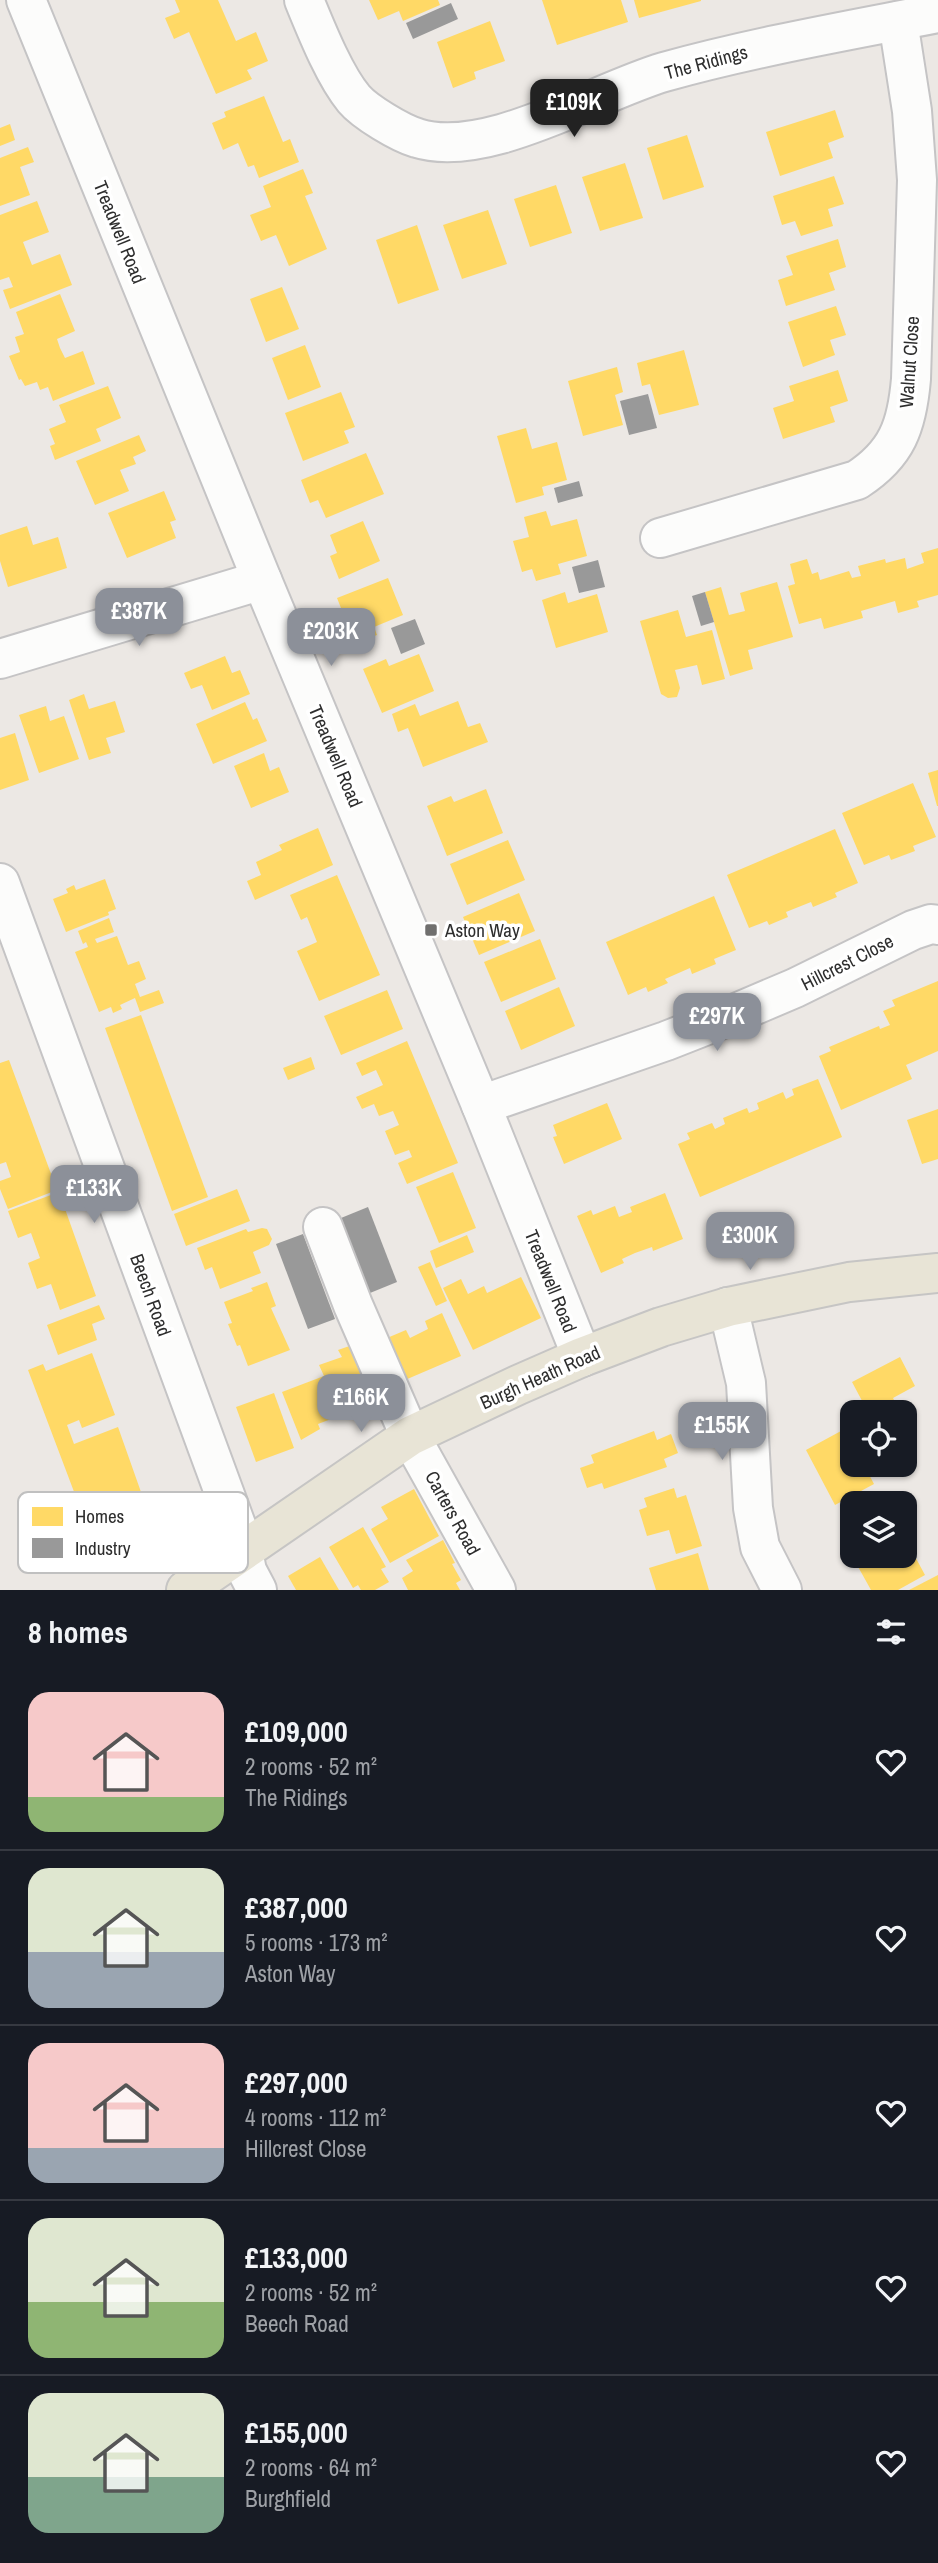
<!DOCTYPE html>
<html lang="en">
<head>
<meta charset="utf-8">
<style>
	:root { --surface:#171b24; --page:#242831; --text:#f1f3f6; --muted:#9ea1a6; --line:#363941; --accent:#8c9099 }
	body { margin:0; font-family:"Archivo Narrow",sans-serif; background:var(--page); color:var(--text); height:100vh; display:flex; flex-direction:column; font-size:26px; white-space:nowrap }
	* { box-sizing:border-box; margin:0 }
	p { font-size:23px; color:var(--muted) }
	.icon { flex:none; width:38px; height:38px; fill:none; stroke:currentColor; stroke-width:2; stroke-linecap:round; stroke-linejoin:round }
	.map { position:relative; height:1590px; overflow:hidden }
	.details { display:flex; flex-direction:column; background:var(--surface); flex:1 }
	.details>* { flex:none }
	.buttons { position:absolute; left:840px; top:1400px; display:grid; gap:14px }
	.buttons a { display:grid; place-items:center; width:77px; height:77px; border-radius:14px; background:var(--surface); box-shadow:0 2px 5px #0004; font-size:35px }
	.price { position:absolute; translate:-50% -60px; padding:0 16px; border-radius:14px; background:var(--accent); color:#fff; font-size:23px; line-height:46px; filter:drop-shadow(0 2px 4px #0008) }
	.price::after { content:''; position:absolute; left:50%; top:42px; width:21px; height:16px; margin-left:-10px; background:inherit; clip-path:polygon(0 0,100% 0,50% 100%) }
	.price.on { background:#222; color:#fff }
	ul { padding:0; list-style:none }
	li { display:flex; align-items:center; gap:21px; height:175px; padding:0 28px }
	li+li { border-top:2px solid var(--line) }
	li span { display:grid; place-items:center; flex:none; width:196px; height:140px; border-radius:21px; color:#555 }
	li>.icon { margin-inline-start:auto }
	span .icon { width:84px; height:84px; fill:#fffc; stroke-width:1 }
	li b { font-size:30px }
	h2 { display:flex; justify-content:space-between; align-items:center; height:84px; padding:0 28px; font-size:30px }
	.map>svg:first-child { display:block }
</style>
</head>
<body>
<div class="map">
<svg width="938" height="1590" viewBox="0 0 938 1590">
	<rect width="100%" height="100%" fill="#ece8e4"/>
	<!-- homes -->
	<g fill="#ffd966">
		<polygon points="175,0 218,0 236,41 256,32 268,61 247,70 252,79 216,94 189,32 174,39 165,18 180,12"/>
		<polygon points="369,0 438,0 440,5 403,21 399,11 378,20"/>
		<polygon points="542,0 621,0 628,22 557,45"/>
		<polygon points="634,0 701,0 701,1 639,18"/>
		<polygon points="490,21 505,61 474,72 476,79 453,88 437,42"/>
		<polygon points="264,96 283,142 290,139 299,162 259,178 254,165 248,167 238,143 223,150 212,123 226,117 224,112"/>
		<polygon points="835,110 844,137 828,143 833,158 780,176 766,132"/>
		<polygon points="10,124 15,140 0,146 0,128"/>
		<polygon points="687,135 704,187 663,200 647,148"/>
		<polygon points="28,147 34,162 20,167 30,195 0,206 0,158"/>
		<polygon points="625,163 643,218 600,231 582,177"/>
		<polygon points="303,169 313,193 305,196 327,249 289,266 276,235 261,241 250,215 271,207 263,186"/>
		<polygon points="834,176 844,204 828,209 833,226 801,236 795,221 782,225 773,196"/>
		<polygon points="556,185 572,233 530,247 514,199"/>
		<polygon points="37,201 49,232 23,242 28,255 32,265 60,254 72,285 10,309 3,290 13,287 9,277 0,280 0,215"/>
		<polygon points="488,210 507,264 462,279 443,225"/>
		<polygon points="417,225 439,290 398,304 376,240"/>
		<polygon points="838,239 846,267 829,273 835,290 786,306 778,280 793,275 786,256"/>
		<polygon points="282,287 299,329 266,342 250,299"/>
		<polygon points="60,294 75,331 57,339 60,348 65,358 83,351 95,384 53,401 48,387 40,390 37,382 25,386 21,379 19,380 9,356 20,352 15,337 24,334 16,312"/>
		<polygon points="836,306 846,335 830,340 835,355 803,367 788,322"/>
		<polygon points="305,345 321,387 288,400 272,358"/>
		<polygon points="684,350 699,405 659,415 650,384 642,386 637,363"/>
		<polygon points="617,367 623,392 615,395 623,425 583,436 568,381"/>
		<polygon points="838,370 848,401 830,407 835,422 783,439 773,408 794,401 789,386"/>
		<polygon points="108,386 121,418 96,429 101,441 55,460 50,446 55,444 49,429 66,422 59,405"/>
		<polygon points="341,392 355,427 344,431 349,443 303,461 285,413"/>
		<polygon points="526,428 532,449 557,442 567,480 542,487 544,495 516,503 497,436"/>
		<polygon points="139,435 146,451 133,457 136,464 120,470 129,491 95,505 76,461"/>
		<polygon points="366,453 384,494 326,518 318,500 310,503 301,480"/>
		<polygon points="164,491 176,520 170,522 176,538 127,558 108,513"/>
		<polygon points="546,511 551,526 577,519 587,556 558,564 561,574 536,581 532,569 522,572 513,541 529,537 524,517"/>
		<polygon points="363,521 380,561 339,579 330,556 337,553 330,535"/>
		<polygon points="27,526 33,545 58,537 67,568 8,587 0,561 0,535"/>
		<polygon points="938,548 938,595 917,601 919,607 898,613 895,601 861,611 863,618 824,629 821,618 799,624 788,586 795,584 790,564 807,559 812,574 818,572 820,580 849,571 852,578 861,576 858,566 885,559 886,563 905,558 907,569 924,563 921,553"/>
		<polygon points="388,578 403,615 374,627 377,635 355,643 337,598"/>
		<polygon points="777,582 793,637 748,650 753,669 730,676 705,592 721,587 729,615 745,611 740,593"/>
		<polygon points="565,592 568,603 597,594 608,632 556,648 542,600"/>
		<polygon points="678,610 686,637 712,630 725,679 702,685 697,665 675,670 680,688 677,697 668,698 661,694 640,621"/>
		<polygon points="419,654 434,691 382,713 363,669 386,659 389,666"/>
		<polygon points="225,656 232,673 240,670 250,694 212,710 202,685 191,689 184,673"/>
		<polygon points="84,694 89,709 115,701 125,732 106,738 111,753 89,760 69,700"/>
		<polygon points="458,701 468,727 480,723 488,742 423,767 408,728 398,732 392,714 415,704 420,716"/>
		<polygon points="245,702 253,720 257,718 267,741 213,764 196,724"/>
		<polygon points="46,706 50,721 64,716 79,759 39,773 19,715"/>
		<polygon points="15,733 29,780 0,790 0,738"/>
		<polygon points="264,753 270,771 279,767 289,792 251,808 234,766"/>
		<polygon points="938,770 938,806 937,806 928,773"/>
		<polygon points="913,783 936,837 913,846 915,851 891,860 889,855 864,865 842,813"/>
		<polygon points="486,789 503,833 447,856 427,806 451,796 454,802"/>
		<polygon points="318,828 333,865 255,900 247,881 261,875 256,862 282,850 279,845"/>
		<polygon points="835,829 858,883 835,893 837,897 813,907 811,902 786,912 788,917 769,925 767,921 749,928 727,875"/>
		<polygon points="508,840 525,880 467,905 450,864"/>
		<polygon points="337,875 380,975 319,1001 297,951 317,942 307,917 301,920 290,895"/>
		<polygon points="105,879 116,909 108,912 109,915 66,932 53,899 68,893 66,889 74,885 76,890"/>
		<polygon points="519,893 535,931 479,955 463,917"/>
		<polygon points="714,896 736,950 714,959 716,964 692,974 690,968 665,979 668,983 648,992 646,987 628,995 606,942"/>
		<polygon points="109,918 114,932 95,939 97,943 117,936 128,965 139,961 146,979 135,984 140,997 159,990 164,1003 140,1012 135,998 120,1005 122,1009 113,1013 111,1007 99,1012 75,952 88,947 86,942 83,944 78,931"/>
		<polygon points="540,939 556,979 501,1002 484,962"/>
		<polygon points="938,981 938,1051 906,1065 912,1079 841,1110 819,1056 831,1051 829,1047 879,1026 880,1029 890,1025 883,1011 895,1006 892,1000"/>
		<polygon points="559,987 575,1026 521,1050 505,1011"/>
		<polygon points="387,990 403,1029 341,1055 324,1016"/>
		<polygon points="141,1015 208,1197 172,1211 105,1028"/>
		<polygon points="407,1041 458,1163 407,1184 398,1163 412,1157 409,1150 395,1155 385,1131 399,1125 393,1111 379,1116 374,1104 362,1109 356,1097 383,1085 376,1070 362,1076 356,1063"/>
		<polygon points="311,1057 315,1069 288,1080 283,1068"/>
		<polygon points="9,1060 57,1190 8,1209 0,1189 0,1181 11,1177 6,1162 0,1164 0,1063"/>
		<polygon points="818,1079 842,1137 700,1197 678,1144 690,1139 687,1133 712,1123 715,1129 725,1124 723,1118 747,1108 749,1113 759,1109 757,1103 783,1092 786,1099 794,1095 792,1089"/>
		<polygon points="607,1103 622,1139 564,1164 553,1137 557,1136 553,1125"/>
		<polygon points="938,1109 938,1159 922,1164 907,1120"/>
		<polygon points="453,1172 476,1228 439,1243 416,1187"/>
		<polygon points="237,1189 250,1221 186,1246 174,1214"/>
		<polygon points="59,1192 96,1296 60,1310 51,1284 37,1289 28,1263 40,1258 31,1233 18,1238 8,1211"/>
		<polygon points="665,1193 683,1239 653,1251 652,1247 635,1253 622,1259 624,1263 601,1273 577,1216 591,1210 593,1215 615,1206 619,1217 632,1212 630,1207"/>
		<polygon points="262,1228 267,1229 272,1239 269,1245 253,1252 261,1273 220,1289 212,1267 205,1270 197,1248 246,1229 248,1232"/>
		<polygon points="467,1235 474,1252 436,1268 430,1251"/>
		<polygon points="430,1262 447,1301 436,1306 418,1267"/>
		<polygon points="521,1277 541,1318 473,1350 443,1288 461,1279 468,1294 484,1286 487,1293"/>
		<polygon points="267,1282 276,1306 271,1308 290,1350 248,1366 240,1345 237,1346 228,1324 232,1323 224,1302 253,1291 251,1288"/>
		<polygon points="99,1305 105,1319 92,1324 97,1340 58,1355 47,1325"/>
		<polygon points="442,1313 461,1356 405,1380 387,1338 406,1330 410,1338 428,1329 425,1321"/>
		<polygon points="358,1343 376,1389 335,1405 339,1416 318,1424 320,1429 301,1440 282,1392 324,1376 319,1365 342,1357 338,1350"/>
		<polygon points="92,1353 115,1415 82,1428 79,1420 67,1425 74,1444 118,1427 147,1509 105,1525 109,1536 93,1542 28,1370 43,1364 46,1371"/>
		<polygon points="900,1357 915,1386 893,1398 900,1412 868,1412 852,1382"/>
		<polygon points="274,1393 294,1448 256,1462 236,1407"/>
		<polygon points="852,1425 852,1465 864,1465 874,1484 835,1505 806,1450"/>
		<polygon points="654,1431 657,1440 671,1434 678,1453 664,1459 667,1467 604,1489 602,1483 587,1488 580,1468 594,1463 591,1455"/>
		<polygon points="674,1488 677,1498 686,1495 702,1546 676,1554 669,1530 647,1536 639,1510 647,1507 644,1498"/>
		<polygon points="414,1489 439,1536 390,1563 371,1529 388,1519 381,1507"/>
		<polygon points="363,1527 386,1567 381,1569 389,1582 375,1590 361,1590 358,1585 353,1588 329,1547"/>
		<polygon points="905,1538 925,1575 898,1590 871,1590 847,1547 852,1544 852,1556 905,1556"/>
		<polygon points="443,1540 455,1563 452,1564 461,1580 456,1583 460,1590 408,1590 402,1578 413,1571 406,1560"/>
		<polygon points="698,1553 709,1590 656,1590 649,1568"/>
		<polygon points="320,1557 339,1590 296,1590 288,1576"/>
		<polygon points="938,1575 938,1590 909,1590"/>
	</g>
	<!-- industry -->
	<g fill="#999">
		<polygon points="451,3 458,19 413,39 406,23"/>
		<polygon points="648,394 657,428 629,435 620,401"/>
		<polygon points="579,481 583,496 558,503 554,488"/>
		<polygon points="598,560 605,587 579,593 572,567"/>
		<polygon points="705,592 714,622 701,626 692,596"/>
		<polygon points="415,619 425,644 401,654 391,628"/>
		<polygon points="368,1207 397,1282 370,1293 341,1218"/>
		<polygon points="303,1234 335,1319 308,1329 276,1244"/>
	</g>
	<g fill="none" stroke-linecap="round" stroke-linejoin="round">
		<!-- minor casing -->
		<g stroke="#c5c4c5" stroke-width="42">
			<g id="minor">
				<polyline points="26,0 262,580 481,1105 582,1357"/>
				<path d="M304,0C316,29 334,75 354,99C365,112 400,133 417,138C486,160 596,92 664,72C754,47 846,31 938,13"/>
				<path d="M660,538L857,480C897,454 907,426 911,379L917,180L912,111L898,21"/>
				<polyline points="0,659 262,580"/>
				<polyline points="0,883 239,1533 247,1571 257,1590"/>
				<polyline points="481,1105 666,1041 722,1019 795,988 913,930 931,924 938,925"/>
				<polyline points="323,1227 353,1305 410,1436 496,1590"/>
				<polyline points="728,1307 746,1383 753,1508 760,1547 782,1590"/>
			</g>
		</g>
		<!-- major casing -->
		<g stroke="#c6c5c4" stroke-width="42">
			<polyline id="major" points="186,1590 410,1436 518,1385 582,1357 661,1327 728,1307 849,1282 938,1273"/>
		</g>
		<!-- minor -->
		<use href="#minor" stroke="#fcfcfb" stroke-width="38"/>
		<!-- major -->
		<use href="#major" stroke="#e8e4d6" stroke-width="38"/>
	</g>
	<!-- markers -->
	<rect fill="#706f6e" stroke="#fff" stroke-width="2.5" x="424" y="923" width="14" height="14" rx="3.5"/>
	<g text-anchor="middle" stroke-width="7" stroke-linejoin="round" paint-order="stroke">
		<!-- street labels -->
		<g font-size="19" fill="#2e2e2e" stroke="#fff">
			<text transform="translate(706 62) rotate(-15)" y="7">The Ridings</text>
			<text transform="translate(120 232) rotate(68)" y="7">Treadwell Road</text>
			<text transform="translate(909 362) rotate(-86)" y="7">Walnut Close</text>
			<text transform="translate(336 756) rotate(67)" y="7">Treadwell Road</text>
			<text transform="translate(847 962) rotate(-27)" y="7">Hillcrest Close</text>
			<text transform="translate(551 1281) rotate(68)" y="7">Treadwell Road</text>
			<text transform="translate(151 1295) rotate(70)" y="7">Beech Road</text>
			<text transform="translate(540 1377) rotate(-24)" y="7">Burgh Heath Road</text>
			<text transform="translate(453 1513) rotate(61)" y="7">Carters Road</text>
		</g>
		<!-- poi labels -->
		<g font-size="19" fill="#2e2e2e" stroke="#fff" text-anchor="start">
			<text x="445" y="937">Aston Way</text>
		</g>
	</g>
	<!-- legend -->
	<rect x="18" y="1492" width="230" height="81" rx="10" fill="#fff" stroke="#c0c0c0" stroke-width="2"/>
	<rect x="32" y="1507" width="31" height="19" fill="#ffd966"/>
	<rect x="32" y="1538" width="31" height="20" fill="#999"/>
	<g font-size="19" fill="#2e2e2e">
		<text x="75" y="1523">Homes</text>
		<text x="75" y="1555">Industry</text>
	</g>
</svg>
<div class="buttons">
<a><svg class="icon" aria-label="locate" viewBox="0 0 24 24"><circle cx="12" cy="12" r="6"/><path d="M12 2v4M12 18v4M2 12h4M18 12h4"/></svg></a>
<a><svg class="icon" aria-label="layers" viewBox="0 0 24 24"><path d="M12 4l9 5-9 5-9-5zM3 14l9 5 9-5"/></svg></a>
</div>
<b class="price on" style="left:574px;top:139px">£109K</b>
<b class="price" style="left:139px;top:648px">£387K</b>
<b class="price" style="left:331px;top:668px">£203K</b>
<b class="price" style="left:717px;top:1053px">£297K</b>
<b class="price" style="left:94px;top:1225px">£133K</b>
<b class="price" style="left:750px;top:1272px">£300K</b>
<b class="price" style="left:361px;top:1434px">£166K</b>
<b class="price" style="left:722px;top:1462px">£155K</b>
</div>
<section class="details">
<h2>8 homes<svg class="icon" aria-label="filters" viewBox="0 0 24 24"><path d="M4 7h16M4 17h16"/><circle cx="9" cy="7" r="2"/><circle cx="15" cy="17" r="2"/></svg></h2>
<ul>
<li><span style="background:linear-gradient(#f6c9c9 75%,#8fb573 0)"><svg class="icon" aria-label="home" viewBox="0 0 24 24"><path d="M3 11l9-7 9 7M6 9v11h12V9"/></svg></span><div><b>£109,000</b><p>2 rooms · 52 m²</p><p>The Ridings</p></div><svg class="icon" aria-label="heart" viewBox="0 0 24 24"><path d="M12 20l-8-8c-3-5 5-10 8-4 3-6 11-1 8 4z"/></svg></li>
<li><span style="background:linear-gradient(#dfe7d0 60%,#9aa5b1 0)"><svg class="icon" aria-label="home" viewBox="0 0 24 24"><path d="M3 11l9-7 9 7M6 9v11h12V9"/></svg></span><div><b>£387,000</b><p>5 rooms · 173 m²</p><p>Aston Way</p></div><svg class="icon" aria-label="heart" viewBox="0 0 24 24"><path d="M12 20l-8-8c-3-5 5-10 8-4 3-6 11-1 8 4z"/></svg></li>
<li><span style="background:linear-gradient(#f6c9c9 75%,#9aa5b1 0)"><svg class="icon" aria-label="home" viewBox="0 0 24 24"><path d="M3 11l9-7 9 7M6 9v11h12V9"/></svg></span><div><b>£297,000</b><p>4 rooms · 112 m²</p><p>Hillcrest Close</p></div><svg class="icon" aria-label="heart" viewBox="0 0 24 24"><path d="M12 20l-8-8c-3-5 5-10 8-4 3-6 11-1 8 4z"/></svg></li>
<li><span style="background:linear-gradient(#dfe7d0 60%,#8fb573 0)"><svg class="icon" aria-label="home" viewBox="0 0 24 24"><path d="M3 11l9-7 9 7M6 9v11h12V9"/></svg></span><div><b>£133,000</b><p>2 rooms · 52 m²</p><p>Beech Road</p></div><svg class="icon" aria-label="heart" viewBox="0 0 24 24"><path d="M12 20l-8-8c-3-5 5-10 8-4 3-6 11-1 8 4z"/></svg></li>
<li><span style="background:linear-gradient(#dfe7d0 60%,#7fa58c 0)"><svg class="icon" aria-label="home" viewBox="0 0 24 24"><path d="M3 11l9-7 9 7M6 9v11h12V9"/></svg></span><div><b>£155,000</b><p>2 rooms · 64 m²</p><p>Burghfield</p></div><svg class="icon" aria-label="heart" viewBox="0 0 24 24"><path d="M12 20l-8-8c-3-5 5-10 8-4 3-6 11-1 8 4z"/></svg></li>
</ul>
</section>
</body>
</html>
